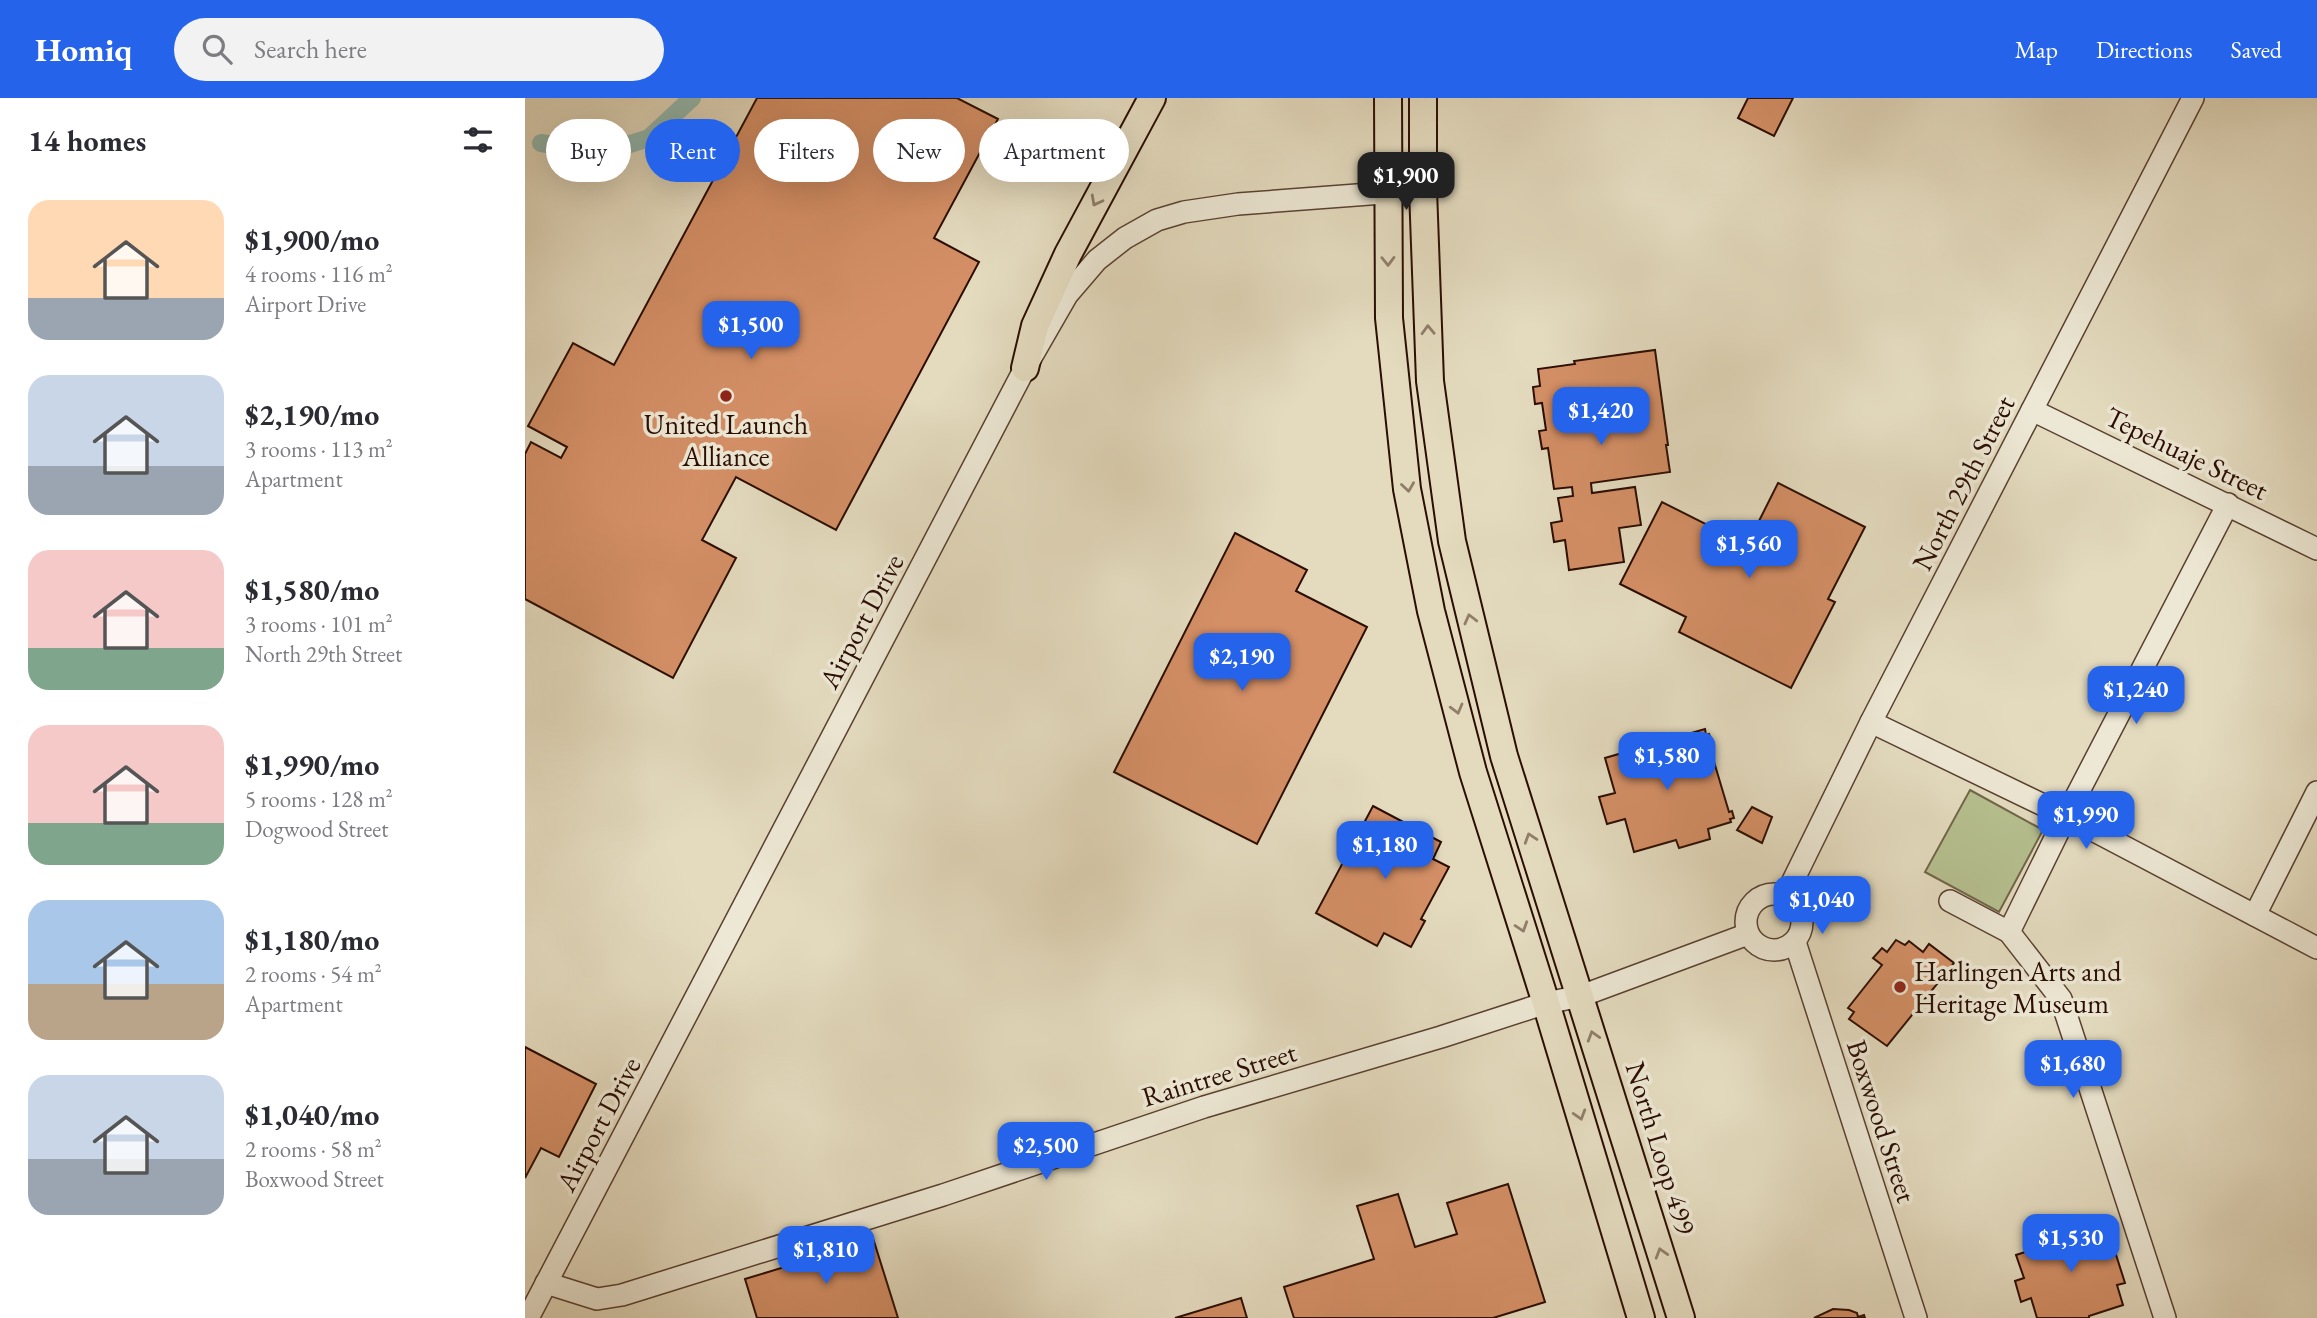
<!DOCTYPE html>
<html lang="en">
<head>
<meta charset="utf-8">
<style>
	:root { --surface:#fff; --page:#f2f2f3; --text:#2b2b33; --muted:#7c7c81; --accent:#2563eb }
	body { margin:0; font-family:"EB Garamond",serif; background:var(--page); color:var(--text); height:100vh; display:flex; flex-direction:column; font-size:26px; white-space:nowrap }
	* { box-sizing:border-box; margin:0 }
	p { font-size:23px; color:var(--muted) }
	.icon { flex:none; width:38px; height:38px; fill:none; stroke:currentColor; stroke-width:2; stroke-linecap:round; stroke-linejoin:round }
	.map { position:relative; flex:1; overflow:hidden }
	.side { display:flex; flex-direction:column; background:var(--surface); width:525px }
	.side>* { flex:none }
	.top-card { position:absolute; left:21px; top:21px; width:665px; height:63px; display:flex; gap:14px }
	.price { position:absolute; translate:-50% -60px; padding:0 16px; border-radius:14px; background:var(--accent); color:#fff; font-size:23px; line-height:46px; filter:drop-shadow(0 2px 4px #0008) }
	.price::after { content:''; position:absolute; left:50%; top:42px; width:21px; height:16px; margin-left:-10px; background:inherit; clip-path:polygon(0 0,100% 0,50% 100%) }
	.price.selected { background:#222; color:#fff }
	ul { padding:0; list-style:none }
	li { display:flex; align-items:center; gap:21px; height:175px; padding:0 28px }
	li span { display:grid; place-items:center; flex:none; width:196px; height:140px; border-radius:21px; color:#555 }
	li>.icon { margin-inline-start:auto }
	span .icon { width:84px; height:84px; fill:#fffc; stroke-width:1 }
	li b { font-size:30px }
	h2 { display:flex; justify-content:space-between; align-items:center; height:84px; padding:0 28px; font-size:30px }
	.pill { padding:0 24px; border-radius:32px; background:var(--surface); box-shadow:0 7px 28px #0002; font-size:24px; line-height:63px }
	.pill.selected { background:var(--accent); color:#fff }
	header { display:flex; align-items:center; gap:42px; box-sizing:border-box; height:98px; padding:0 35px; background:var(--accent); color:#fff }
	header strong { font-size:33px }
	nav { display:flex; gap:38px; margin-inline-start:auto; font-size:24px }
	.search { width:490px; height:63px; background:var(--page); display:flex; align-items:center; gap:18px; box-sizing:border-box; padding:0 24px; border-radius:38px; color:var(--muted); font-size:26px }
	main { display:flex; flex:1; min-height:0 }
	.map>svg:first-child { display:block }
</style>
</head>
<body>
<header>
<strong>Homiq</strong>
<div class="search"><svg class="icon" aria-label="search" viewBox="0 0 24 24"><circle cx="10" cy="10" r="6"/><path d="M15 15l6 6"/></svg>Search here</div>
<nav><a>Map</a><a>Directions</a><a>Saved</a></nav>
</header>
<main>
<section class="side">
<h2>14 homes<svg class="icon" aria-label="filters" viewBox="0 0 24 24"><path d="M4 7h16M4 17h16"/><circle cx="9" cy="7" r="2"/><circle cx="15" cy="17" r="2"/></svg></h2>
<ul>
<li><span style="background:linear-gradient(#ffd9b3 70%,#9aa5b1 0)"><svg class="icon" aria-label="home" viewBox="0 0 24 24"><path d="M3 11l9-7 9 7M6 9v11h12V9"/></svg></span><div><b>$1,900/mo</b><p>4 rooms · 116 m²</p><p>Airport Drive</p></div></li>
<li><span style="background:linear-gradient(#c9d6e8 65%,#9aa5b1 0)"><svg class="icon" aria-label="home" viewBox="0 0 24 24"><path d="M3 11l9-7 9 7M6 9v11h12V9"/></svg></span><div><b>$2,190/mo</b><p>3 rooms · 113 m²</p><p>Apartment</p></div></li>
<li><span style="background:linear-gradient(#f6c9c9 70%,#7fa58c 0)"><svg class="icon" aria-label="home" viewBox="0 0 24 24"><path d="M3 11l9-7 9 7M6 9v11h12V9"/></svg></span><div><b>$1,580/mo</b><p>3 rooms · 101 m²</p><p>North 29th Street</p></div></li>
<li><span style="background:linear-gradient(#f6c9c9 70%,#7fa58c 0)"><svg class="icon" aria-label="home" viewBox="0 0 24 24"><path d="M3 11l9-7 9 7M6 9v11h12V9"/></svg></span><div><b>$1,990/mo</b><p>5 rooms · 128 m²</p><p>Dogwood Street</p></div></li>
<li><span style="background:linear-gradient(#a9c7e8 60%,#b9a48a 0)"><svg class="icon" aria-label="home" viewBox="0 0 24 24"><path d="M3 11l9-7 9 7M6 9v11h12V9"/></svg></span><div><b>$1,180/mo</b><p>2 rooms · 54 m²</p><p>Apartment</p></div></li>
<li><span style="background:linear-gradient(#c9d6e8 60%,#9aa5b1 0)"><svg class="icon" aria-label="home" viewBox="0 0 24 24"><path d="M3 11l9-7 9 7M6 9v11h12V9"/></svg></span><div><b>$1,040/mo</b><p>2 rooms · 58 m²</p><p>Boxwood Street</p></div></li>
</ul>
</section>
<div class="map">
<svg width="1792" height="1220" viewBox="0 0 1792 1220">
	<rect width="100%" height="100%" fill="#e4dbbf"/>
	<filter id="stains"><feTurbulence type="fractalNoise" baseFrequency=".00286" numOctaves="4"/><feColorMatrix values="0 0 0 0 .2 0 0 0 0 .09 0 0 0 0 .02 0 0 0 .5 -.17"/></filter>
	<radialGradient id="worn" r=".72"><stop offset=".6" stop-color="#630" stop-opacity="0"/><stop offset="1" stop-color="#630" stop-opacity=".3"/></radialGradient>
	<!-- green -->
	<polygon fill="#b6c090" stroke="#706649" stroke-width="2" points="1445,692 1518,732 1474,814 1400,774"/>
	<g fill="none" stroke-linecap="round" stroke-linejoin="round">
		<!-- canal -->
		<polyline stroke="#95bbb1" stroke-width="18" points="16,45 77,55 124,40 167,0"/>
	</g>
	<!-- building -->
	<g fill="#d48f66" stroke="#2b0d02" stroke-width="2">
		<polygon points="232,0 432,0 473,21 409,140 454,164 311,432 211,379 177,442 211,460 148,580 0,501 0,356 6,344 36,360 42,349 3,328 48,245 89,267"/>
		<polygon points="1223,0 1268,0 1249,38 1213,20"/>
		<polygon points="1130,252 1143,347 1141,347 1145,374 1066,385 1067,395 1110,389 1116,427 1094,430 1099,464 1044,472 1040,442 1029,444 1026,425 1037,423 1033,400 1048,398 1047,389 1029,391 1023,350 1017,351 1014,333 1021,332 1017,305 1010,306 1008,289 1015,288 1013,271 1050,266 1049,263"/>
		<polygon points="1253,385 1340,429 1303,501 1310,504 1266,590 1154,534 1161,519 1095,486 1137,404 1222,447"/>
		<polygon points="710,435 782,472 771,493 842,529 732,746 589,674"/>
		<polygon points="1180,631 1181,637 1184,636 1188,646 1184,647 1204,714 1207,713 1209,720 1205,721 1206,724 1183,731 1185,741 1154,750 1151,742 1109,754 1100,721 1082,726 1074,699 1090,695 1080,660"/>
		<polygon points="848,708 916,744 908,761 924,769 896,821 900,823 886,849 859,835 852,848 791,815"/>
		<polygon points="1227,709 1247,719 1237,745 1212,732"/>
		<polygon points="1371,842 1380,847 1384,843 1398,854 1404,846 1429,865 1362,948 1324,921 1329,914 1323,910 1357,867 1348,860 1357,850 1362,854"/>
		<polygon points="0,949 71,986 34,1059 16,1050 0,1080"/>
		<polygon points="983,1086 1020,1204 968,1220 769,1220 759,1189 849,1161 832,1108 873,1096 890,1149 932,1136 922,1105"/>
		<polygon points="1571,1122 1578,1144 1586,1141 1600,1185 1592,1187 1598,1207 1564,1218 1564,1220 1512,1220 1506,1200 1496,1204 1490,1183 1499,1180 1491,1157 1510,1151 1507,1142"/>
		<polygon points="347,1137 373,1220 232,1220 220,1181 276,1164 275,1159"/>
		<polygon points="716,1200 722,1220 650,1220"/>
		<polygon points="1308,1211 1324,1212 1332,1215 1333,1219 1339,1217 1340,1220 1289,1220"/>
	</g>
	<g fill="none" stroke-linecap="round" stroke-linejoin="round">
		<!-- minor casing -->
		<g stroke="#594031" stroke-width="24">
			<g id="minor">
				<polyline points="1507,312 1792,451"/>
				<polyline points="1346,624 1541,718 1792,850"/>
				<circle cx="1249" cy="824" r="28"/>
				<polyline points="1261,797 1346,624 1668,0"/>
				<polyline points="1425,803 1484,834 1536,901 1640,1220"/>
				<polyline points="1730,817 1792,694"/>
				<polyline points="1484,834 1541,718 1703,406"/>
				<polyline points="1270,844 1391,1220"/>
				<polyline points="21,1185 72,1201 97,1197 418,1097 679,1009 916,939 1021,905 1056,898 1223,836"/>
				<polyline points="3,1220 500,270 542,197 572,162 600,140 632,122 659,114 713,106 898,92"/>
			</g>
		</g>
		<!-- major casing -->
		<g stroke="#2b0d02" stroke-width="30">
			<g id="major">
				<polyline points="863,0 864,220 882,391 906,513 948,674 1021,905 1116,1220"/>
				<polyline points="898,0 898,92 905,283 927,443 979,658 1156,1220"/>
				<polyline points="500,270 510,228 543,156 627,0"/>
			</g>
		</g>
		<!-- minor -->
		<use href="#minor" stroke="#ede8d5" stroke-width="21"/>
		<!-- major -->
		<use href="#major" stroke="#e4dbbf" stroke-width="26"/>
	</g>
	<!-- one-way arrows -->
	<defs><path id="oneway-chevron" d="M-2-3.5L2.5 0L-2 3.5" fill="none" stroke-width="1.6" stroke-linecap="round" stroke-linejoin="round" transform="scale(1.75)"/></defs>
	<g stroke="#917e6a">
		<use href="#oneway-chevron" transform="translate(571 103) rotate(118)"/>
		<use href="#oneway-chevron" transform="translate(863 163) rotate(89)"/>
		<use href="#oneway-chevron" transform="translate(903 232) rotate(-92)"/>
		<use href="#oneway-chevron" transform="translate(883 389) rotate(82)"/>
		<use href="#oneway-chevron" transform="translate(945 521) rotate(-104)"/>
		<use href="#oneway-chevron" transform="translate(932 611) rotate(75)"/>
		<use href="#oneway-chevron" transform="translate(1005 740) rotate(-108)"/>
		<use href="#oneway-chevron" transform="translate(997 829) rotate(72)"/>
		<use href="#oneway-chevron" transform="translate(1068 938) rotate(-107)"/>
		<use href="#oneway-chevron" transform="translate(1055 1017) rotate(73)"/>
		<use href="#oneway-chevron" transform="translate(1136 1155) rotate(-107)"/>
	</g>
	<!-- markers -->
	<g fill="#8f2418" stroke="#ede8d5" stroke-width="2.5">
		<circle cx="201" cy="298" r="7"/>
		<circle cx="1375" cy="889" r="7"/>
	</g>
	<g text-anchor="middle" stroke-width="7" stroke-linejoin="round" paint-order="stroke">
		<!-- poi labels -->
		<g font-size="28" fill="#2b0d02" stroke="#ede8d5">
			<text x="201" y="336">United Launch<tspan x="201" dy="32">Alliance</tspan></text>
			<text x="1389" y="883" text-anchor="start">Harlingen Arts and<tspan x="1389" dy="32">Heritage Museum</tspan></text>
		</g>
		<!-- street labels -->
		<g font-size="28" fill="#2b0d02" stroke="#ede8d5">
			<text transform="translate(1662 355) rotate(26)" y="10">Tepehuaje Street</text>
			<text transform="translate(1438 385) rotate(-63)" y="10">North 29th Street</text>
			<text transform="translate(336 523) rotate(-62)" y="10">Airport Drive</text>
			<text transform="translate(694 976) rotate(-17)" y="10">Raintree Street</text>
			<text transform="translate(1357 1023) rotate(72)" y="10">Boxwood Street</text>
			<text transform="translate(73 1026) rotate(-62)" y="10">Airport Drive</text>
			<text transform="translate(1136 1050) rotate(73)" y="10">North Loop 499</text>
		</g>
	</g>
	<rect width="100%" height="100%" filter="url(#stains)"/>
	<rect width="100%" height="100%" fill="url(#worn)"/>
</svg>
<b class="price selected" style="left:881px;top:114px">$1,900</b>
<b class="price" style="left:226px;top:263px">$1,500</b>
<b class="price" style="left:1076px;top:349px">$1,420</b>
<b class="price" style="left:1224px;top:482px">$1,560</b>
<b class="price" style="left:717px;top:595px">$2,190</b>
<b class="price" style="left:1611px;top:628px">$1,240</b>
<b class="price" style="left:1142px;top:694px">$1,580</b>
<b class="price" style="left:1561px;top:753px">$1,990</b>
<b class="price" style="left:860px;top:783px">$1,180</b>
<b class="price" style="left:1297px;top:838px">$1,040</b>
<b class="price" style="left:1548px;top:1002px">$1,680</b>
<b class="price" style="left:521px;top:1084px">$2,500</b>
<b class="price" style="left:1546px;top:1176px">$1,530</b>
<b class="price" style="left:301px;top:1188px">$1,810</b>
<div class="top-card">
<a class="pill">Buy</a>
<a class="pill selected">Rent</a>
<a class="pill">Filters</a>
<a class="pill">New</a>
<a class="pill">Apartment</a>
</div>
</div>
</main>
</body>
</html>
